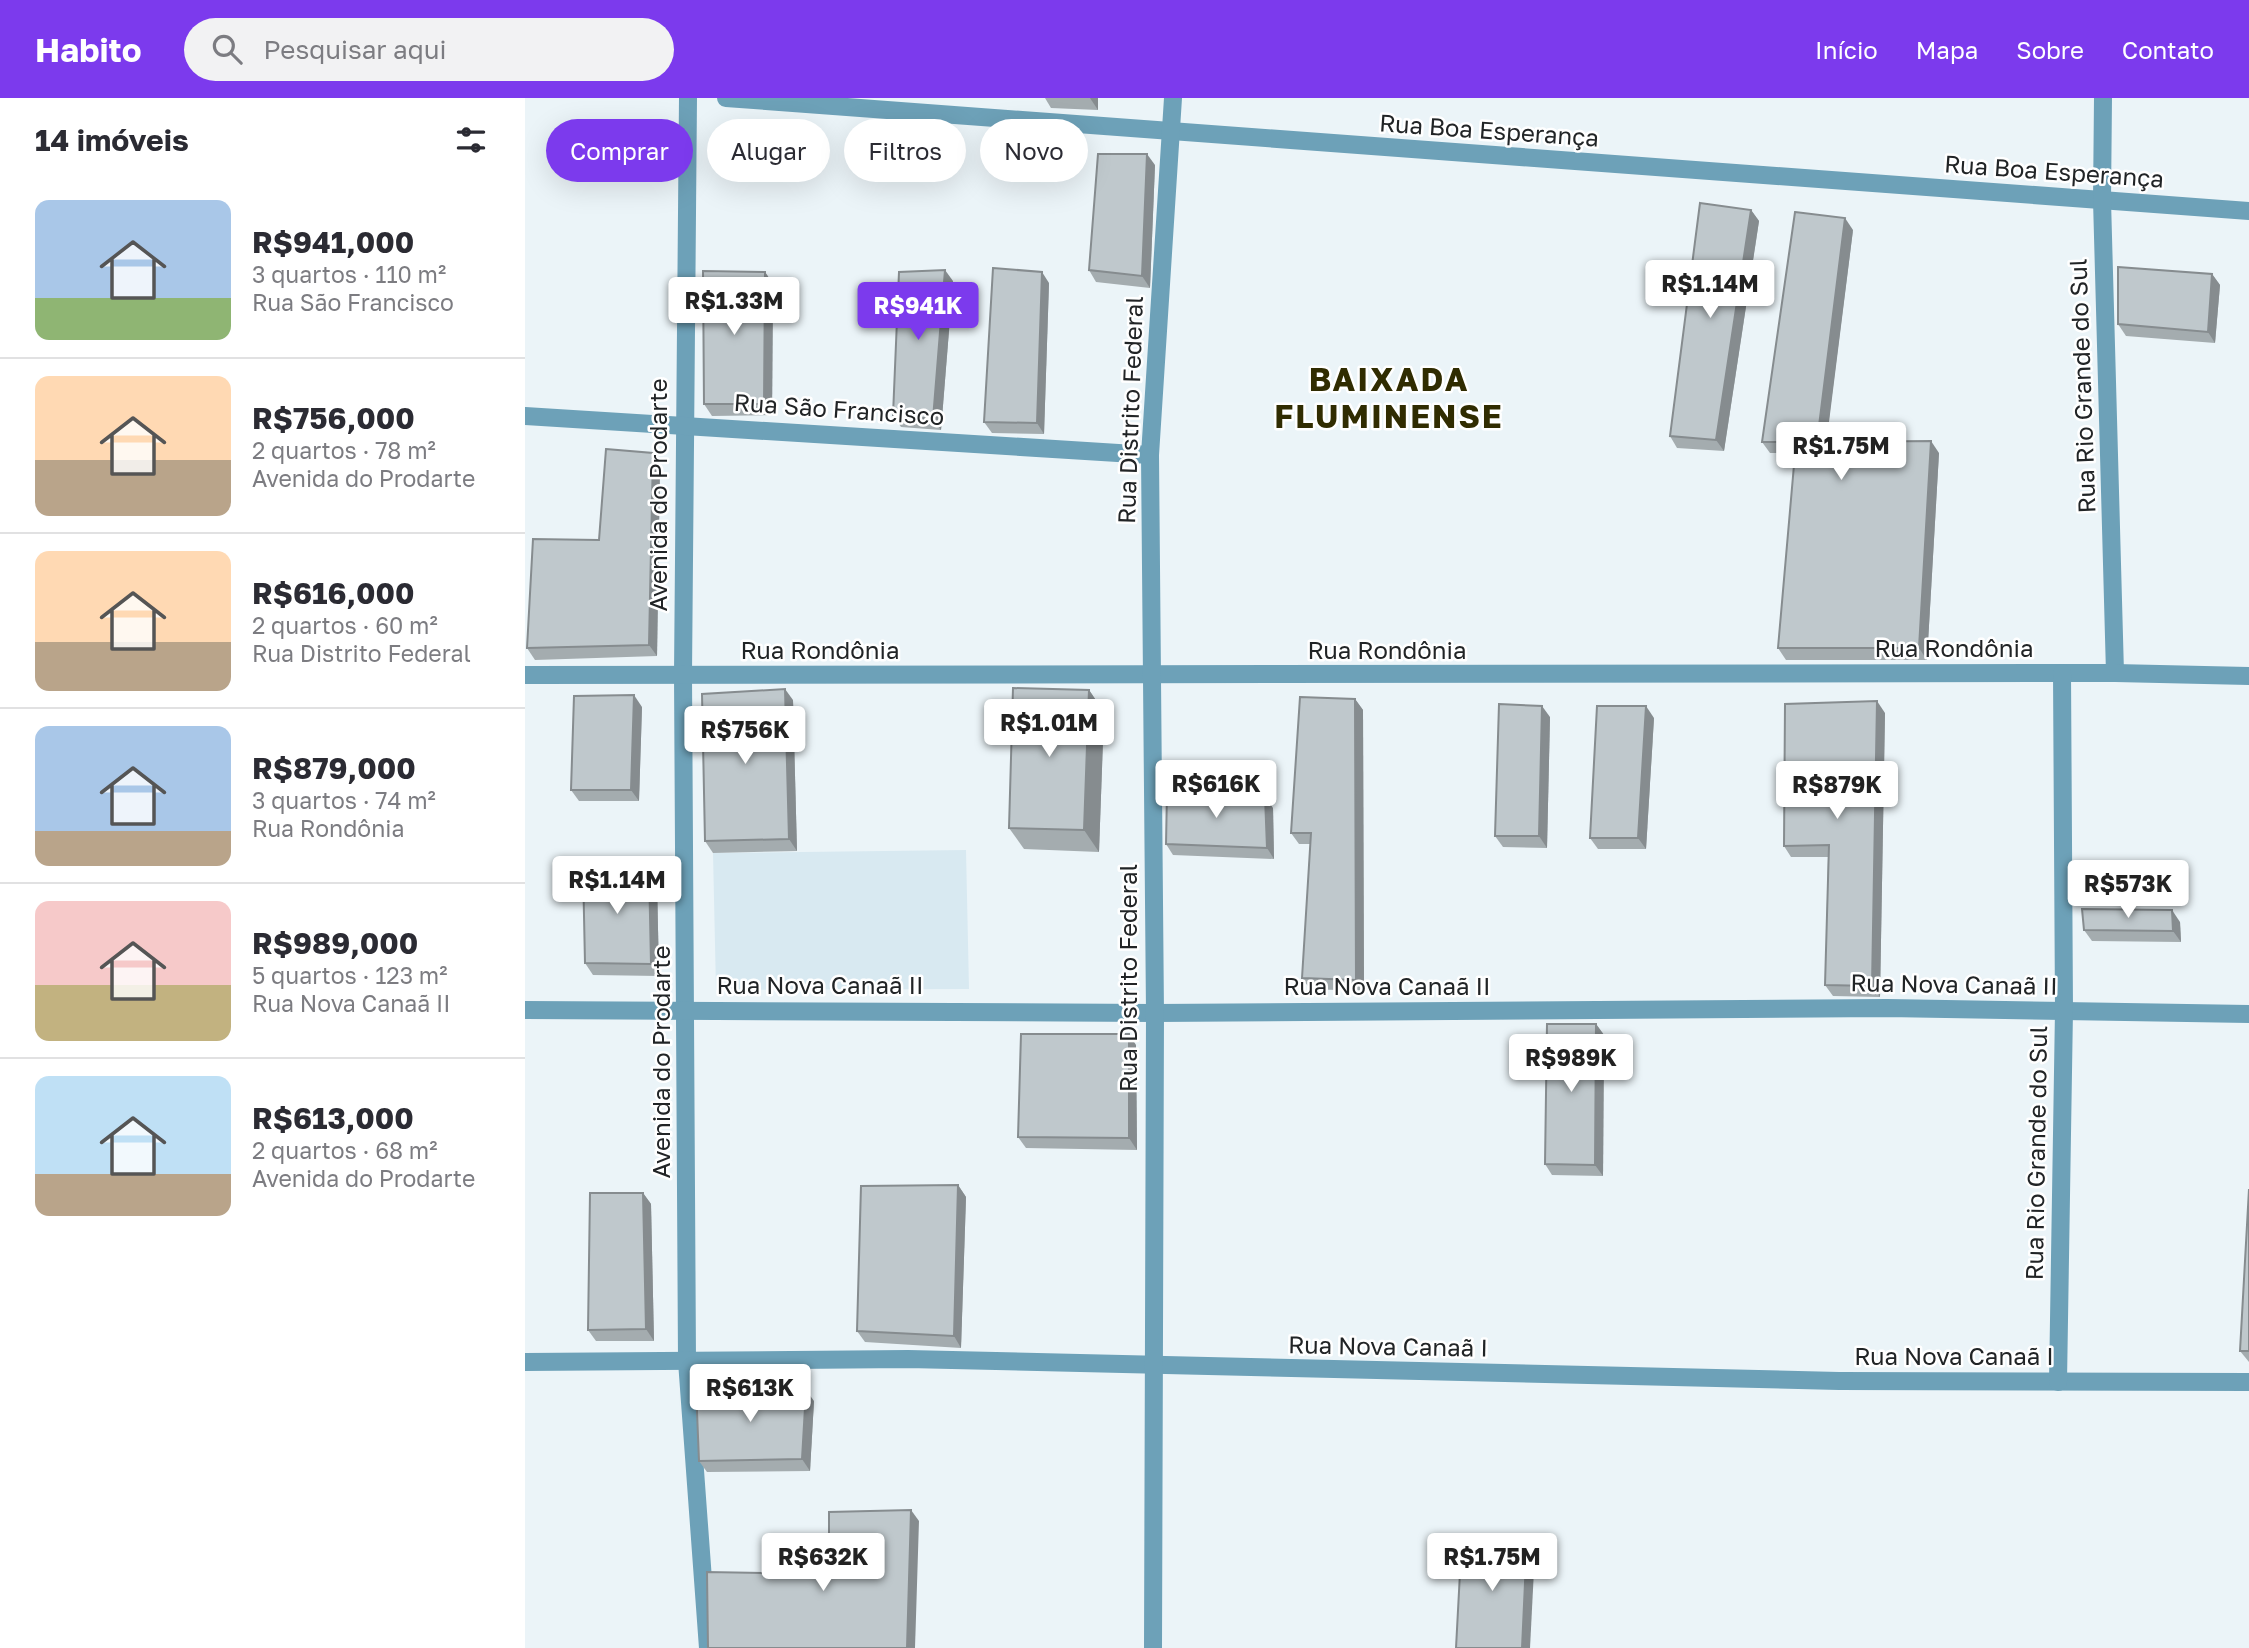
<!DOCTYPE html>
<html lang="pt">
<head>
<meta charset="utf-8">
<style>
	:root { --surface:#fff; --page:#f2f2f3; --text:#2b2b33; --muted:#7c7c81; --line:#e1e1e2; --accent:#7c3aed }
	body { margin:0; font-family:"Golos Text",sans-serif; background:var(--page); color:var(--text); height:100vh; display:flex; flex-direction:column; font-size:26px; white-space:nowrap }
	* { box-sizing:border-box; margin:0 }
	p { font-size:23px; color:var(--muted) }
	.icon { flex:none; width:38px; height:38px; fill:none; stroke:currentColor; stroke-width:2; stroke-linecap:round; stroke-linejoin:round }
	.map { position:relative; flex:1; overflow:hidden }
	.drawer { display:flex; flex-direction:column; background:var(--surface); width:525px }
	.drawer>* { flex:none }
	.banner { position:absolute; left:21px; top:21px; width:665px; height:63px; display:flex; gap:14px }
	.price { position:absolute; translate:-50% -60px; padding:0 16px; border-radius:7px; background:#fff; color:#222; font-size:23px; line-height:46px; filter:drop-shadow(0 2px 4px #0008) }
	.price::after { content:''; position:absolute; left:50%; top:42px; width:21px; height:16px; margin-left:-10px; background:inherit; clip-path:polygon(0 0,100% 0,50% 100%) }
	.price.active { background:var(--accent); color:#fff }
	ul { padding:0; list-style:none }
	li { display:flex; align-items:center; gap:21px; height:175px; padding:0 35px }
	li+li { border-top:2px solid var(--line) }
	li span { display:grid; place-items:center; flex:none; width:196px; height:140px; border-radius:14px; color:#555 }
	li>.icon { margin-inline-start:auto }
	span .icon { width:84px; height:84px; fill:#fffc; stroke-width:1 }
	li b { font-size:30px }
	h2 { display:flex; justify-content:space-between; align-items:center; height:84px; padding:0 35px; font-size:30px }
	.pill { padding:0 24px; border-radius:32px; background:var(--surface); box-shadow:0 7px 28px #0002; font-size:24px; line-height:63px }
	.pill.active { background:var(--accent); color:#fff }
	header { display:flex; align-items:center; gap:42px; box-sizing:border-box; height:98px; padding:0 35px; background:var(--accent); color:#fff }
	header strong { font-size:33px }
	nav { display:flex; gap:38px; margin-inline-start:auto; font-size:24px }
	.search { width:490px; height:63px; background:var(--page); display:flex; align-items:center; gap:18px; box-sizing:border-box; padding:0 24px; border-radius:38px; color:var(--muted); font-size:26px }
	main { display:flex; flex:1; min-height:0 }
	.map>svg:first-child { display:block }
</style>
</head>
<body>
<header>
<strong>Habito</strong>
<div class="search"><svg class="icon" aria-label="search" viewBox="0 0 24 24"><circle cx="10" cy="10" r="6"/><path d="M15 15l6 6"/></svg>Pesquisar aqui</div>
<nav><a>Início</a><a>Mapa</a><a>Sobre</a><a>Contato</a></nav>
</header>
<main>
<section class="drawer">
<h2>14 imóveis<svg class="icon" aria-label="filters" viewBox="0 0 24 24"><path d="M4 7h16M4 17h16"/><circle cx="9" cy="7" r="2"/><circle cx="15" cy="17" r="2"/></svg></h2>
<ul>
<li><span style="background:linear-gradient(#a9c7e8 70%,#8fb573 0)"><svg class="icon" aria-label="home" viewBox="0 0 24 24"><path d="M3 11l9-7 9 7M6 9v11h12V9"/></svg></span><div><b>R$941,000</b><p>3 quartos · 110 m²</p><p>Rua São Francisco</p></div></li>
<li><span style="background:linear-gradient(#ffd9b3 60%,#b9a48a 0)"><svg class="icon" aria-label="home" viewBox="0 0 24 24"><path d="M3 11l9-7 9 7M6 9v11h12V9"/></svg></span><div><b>R$756,000</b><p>2 quartos · 78 m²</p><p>Avenida do Prodarte</p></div></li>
<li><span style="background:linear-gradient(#ffd9b3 65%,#b9a48a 0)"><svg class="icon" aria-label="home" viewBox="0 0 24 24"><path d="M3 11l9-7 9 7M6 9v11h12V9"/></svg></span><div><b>R$616,000</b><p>2 quartos · 60 m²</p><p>Rua Distrito Federal</p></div></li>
<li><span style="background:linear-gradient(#a9c7e8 75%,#b9a48a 0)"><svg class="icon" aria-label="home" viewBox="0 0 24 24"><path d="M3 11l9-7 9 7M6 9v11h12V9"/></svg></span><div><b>R$879,000</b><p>3 quartos · 74 m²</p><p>Rua Rondônia</p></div></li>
<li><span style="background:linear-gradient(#f6c9c9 60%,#c2b280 0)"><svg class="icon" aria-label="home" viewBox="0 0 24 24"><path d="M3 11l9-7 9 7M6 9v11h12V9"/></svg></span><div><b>R$989,000</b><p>5 quartos · 123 m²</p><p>Rua Nova Canaã II</p></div></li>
<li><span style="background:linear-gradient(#bfe0f5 70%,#b9a48a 0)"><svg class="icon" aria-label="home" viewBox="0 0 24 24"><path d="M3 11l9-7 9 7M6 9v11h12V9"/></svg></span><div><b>R$613,000</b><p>2 quartos · 68 m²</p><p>Avenida do Prodarte</p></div></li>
</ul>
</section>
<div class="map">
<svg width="1724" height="1550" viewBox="0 0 1724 1550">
	<rect width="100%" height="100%" fill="#ebf4f8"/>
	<!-- built -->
	<polygon fill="#d8e9f1" points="441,752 444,891 191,892 188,755"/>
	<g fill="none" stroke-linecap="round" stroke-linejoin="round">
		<!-- street -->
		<g stroke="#6da1b8" stroke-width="18">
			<polyline points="163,0 158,577 162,1263 183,1550"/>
			<polyline points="201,0 1724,113"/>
			<polyline points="1578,0 1577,102 1590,575"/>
			<polyline points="0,318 625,357"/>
			<polyline points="0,577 1590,575 1724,578"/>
			<polyline points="0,912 630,915 1362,910 1724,916"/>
			<polyline points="0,1264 383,1261 1314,1283 1724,1284"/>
			<polyline points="1533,1284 1539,912 1537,575"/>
			<polyline points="628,1550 630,915 625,357 648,0"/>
		</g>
	</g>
	<!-- wall -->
	<g fill="#a4acaf">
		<polygon points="520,0 573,0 573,12 526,10"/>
		<polygon points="630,67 625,190 571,184 564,172"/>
		<polygon points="1226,112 1234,123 1199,353 1152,350 1145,338"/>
		<polygon points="1328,132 1301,344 1414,355 1402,562 1261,562 1253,550 1270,355 1245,355 1237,344"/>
		<polygon points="240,174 248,186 247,317 187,318 179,306"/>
		<polygon points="1687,176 1695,187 1690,245 1601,238 1593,226"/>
		<polygon points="428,183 416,332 376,329 368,317"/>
		<polygon points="524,185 519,336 467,335 459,324"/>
		<polygon points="135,366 132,558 10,562 2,550 74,442"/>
		<polygon points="564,592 579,614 574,754 499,751 484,730"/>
		<polygon points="830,601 838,612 839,893 785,891 777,880 785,746 774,746 766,735"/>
		<polygon points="268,602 272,753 188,755 180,743"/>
		<polygon points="117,609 114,703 54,703 46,692"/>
		<polygon points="1360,615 1355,899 1308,898 1300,887 1303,759 1266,759 1259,748"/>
		<polygon points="1025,619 1022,750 978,749 970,738"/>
		<polygon points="1129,620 1121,751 1073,751 1065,740"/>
		<polygon points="748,710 749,761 648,757 641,746"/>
		<polygon points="124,771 132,783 134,878 68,877 60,865"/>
		<polygon points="1655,824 1656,844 1567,843 1559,832"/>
		<polygon points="1071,926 1079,937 1078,1078 1027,1077 1020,1066"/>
		<polygon points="611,947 612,1052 501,1050 493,1039"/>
		<polygon points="433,1087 441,1099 436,1250 340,1244 332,1233"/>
		<polygon points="1724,1091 1724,1264 1715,1253"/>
		<polygon points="118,1095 126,1106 129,1243 71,1243 63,1232"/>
		<polygon points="289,1303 285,1373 182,1374 174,1363"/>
	</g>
	<!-- shaded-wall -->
	<g fill="#868c8f">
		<polygon points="565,0 573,0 573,12"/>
		<polygon points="622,56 630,67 625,190 617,178"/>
		<polygon points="1226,112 1234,123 1199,353 1191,342"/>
		<polygon points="1320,120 1328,132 1300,356 1292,344"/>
		<polygon points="420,172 428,183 416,332 408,321"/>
		<polygon points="240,174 248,186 247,317 239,306"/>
		<polygon points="517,174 524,185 519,336 512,325"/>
		<polygon points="1687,176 1695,187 1690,245 1683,234"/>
		<polygon points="1406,343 1414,355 1402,562 1394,550"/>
		<polygon points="128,355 135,366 132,558 124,547"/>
		<polygon points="260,591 268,602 272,753 264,741"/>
		<polygon points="564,592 579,614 574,754 559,732"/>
		<polygon points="109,597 117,609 114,703 106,692"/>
		<polygon points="830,601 838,612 839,893 831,882"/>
		<polygon points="1352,603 1360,615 1355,899 1347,888"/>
		<polygon points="1017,608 1025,619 1022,750 1014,738"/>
		<polygon points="1121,608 1129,620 1121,751 1113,740"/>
		<polygon points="740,698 748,710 749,761 742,750"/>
		<polygon points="124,771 132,783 134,878 126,866"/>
		<polygon points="1647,812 1655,824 1656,844 1648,833"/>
		<polygon points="1071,926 1079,937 1078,1078 1070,1067"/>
		<polygon points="604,936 611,947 612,1052 604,1040"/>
		<polygon points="433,1087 441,1099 436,1250 429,1238"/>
		<polygon points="118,1095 126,1106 129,1243 121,1231"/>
		<polygon points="281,1292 289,1303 285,1373 277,1361"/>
		<polygon points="386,1412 394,1423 390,1550 382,1550"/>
		<polygon points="1002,1441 1010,1452 1005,1550 997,1550"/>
	</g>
	<!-- building -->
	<g fill="#bfc8cc" stroke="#868c8f" stroke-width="2">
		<polygon points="573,56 622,56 617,178 564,172"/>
		<polygon points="1175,105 1226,112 1191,342 1145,338"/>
		<polygon points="1270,114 1320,120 1292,344 1406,343 1394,550 1253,550 1271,344 1237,344"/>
		<polygon points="1593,169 1687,176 1683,234 1593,226"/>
		<polygon points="468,170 517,174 512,325 459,324"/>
		<polygon points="420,172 408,321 368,317 374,174"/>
		<polygon points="178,173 240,174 239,306 179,306"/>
		<polygon points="81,351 128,355 124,547 2,550 8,441 74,442"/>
		<polygon points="488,590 564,592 559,732 484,730"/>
		<polygon points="260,591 264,741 180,743 177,596"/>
		<polygon points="109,597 106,692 46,692 49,598"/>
		<polygon points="775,599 830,601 831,882 777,880 786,735 766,735"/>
		<polygon points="1352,603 1347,888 1300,887 1304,747 1259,748 1260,606"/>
		<polygon points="974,606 1017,608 1014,738 970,738"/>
		<polygon points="1072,608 1121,608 1113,740 1065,740"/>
		<polygon points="642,694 740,698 742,750 641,746"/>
		<polygon points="58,770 124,771 126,866 60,865"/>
		<polygon points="1557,811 1647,812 1648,833 1559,832"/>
		<polygon points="1022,926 1071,926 1070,1067 1020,1066"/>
		<polygon points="496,936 604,936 604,1040 493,1039"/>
		<polygon points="433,1087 429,1238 332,1233 336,1088"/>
		<polygon points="1724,1091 1724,1253 1715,1253"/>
		<polygon points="65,1095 118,1095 121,1231 63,1232"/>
		<polygon points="171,1289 281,1292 277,1361 174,1363"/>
		<polygon points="386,1412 382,1550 183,1550 182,1474 304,1476 304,1414"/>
		<polygon points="937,1437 1002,1441 997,1550 931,1550"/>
	</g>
	<g text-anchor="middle" stroke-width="5" stroke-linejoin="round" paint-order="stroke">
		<!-- street labels -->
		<g font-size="24" fill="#212426" stroke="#fff">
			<text transform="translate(964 33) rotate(4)" y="8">Rua Boa Esperança</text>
			<text transform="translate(1529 74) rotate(4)" y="8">Rua Boa Esperança</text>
			<text transform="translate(1558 288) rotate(-92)" y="8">Rua Rio Grande do Sul</text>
			<text transform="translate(314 312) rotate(4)" y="8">Rua São Francisco</text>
			<text transform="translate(606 312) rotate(-88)" y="8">Rua Distrito Federal</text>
			<text transform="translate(134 397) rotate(-90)" y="8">Avenida do Prodarte</text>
			<text x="1429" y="559">Rua Rondônia</text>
			<text x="295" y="561">Rua Rondônia</text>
			<text x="862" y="561">Rua Rondônia</text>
			<text transform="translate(604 880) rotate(-90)" y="8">Rua Distrito Federal</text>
			<text transform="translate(1429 887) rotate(1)" y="8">Rua Nova Canaã II</text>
			<text x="295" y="896">Rua Nova Canaã II</text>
			<text x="862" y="897">Rua Nova Canaã II</text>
			<text transform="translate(137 964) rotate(-90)" y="8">Avenida do Prodarte</text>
			<text transform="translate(1512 1055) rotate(-89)" y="8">Rua Rio Grande do Sul</text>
			<text transform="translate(863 1249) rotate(1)" y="8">Rua Nova Canaã I</text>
			<text x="1429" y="1267">Rua Nova Canaã I</text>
		</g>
		<!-- district labels -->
		<g font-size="32" font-weight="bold" letter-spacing="2" fill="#302c01" stroke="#fff">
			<text x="864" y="293">BAIXADA<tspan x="864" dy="37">FLUMINENSE</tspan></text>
		</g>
	</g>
</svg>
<b class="price" style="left:1185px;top:222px">R$1.14M</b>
<b class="price" style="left:209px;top:239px">R$1.33M</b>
<b class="price active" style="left:393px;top:244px">R$941K</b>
<b class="price" style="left:1316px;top:384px">R$1.75M</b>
<b class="price" style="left:524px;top:661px">R$1.01M</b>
<b class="price" style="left:220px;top:668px">R$756K</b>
<b class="price" style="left:691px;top:722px">R$616K</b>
<b class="price" style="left:1312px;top:723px">R$879K</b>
<b class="price" style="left:92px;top:818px">R$1.14M</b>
<b class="price" style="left:1603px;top:822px">R$573K</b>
<b class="price" style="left:1046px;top:996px">R$989K</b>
<b class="price" style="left:225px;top:1326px">R$613K</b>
<b class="price" style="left:298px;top:1495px">R$632K</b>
<b class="price" style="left:967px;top:1495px">R$1.75M</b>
<div class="banner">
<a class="pill active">Comprar</a>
<a class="pill">Alugar</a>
<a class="pill">Filtros</a>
<a class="pill">Novo</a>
</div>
</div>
</main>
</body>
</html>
